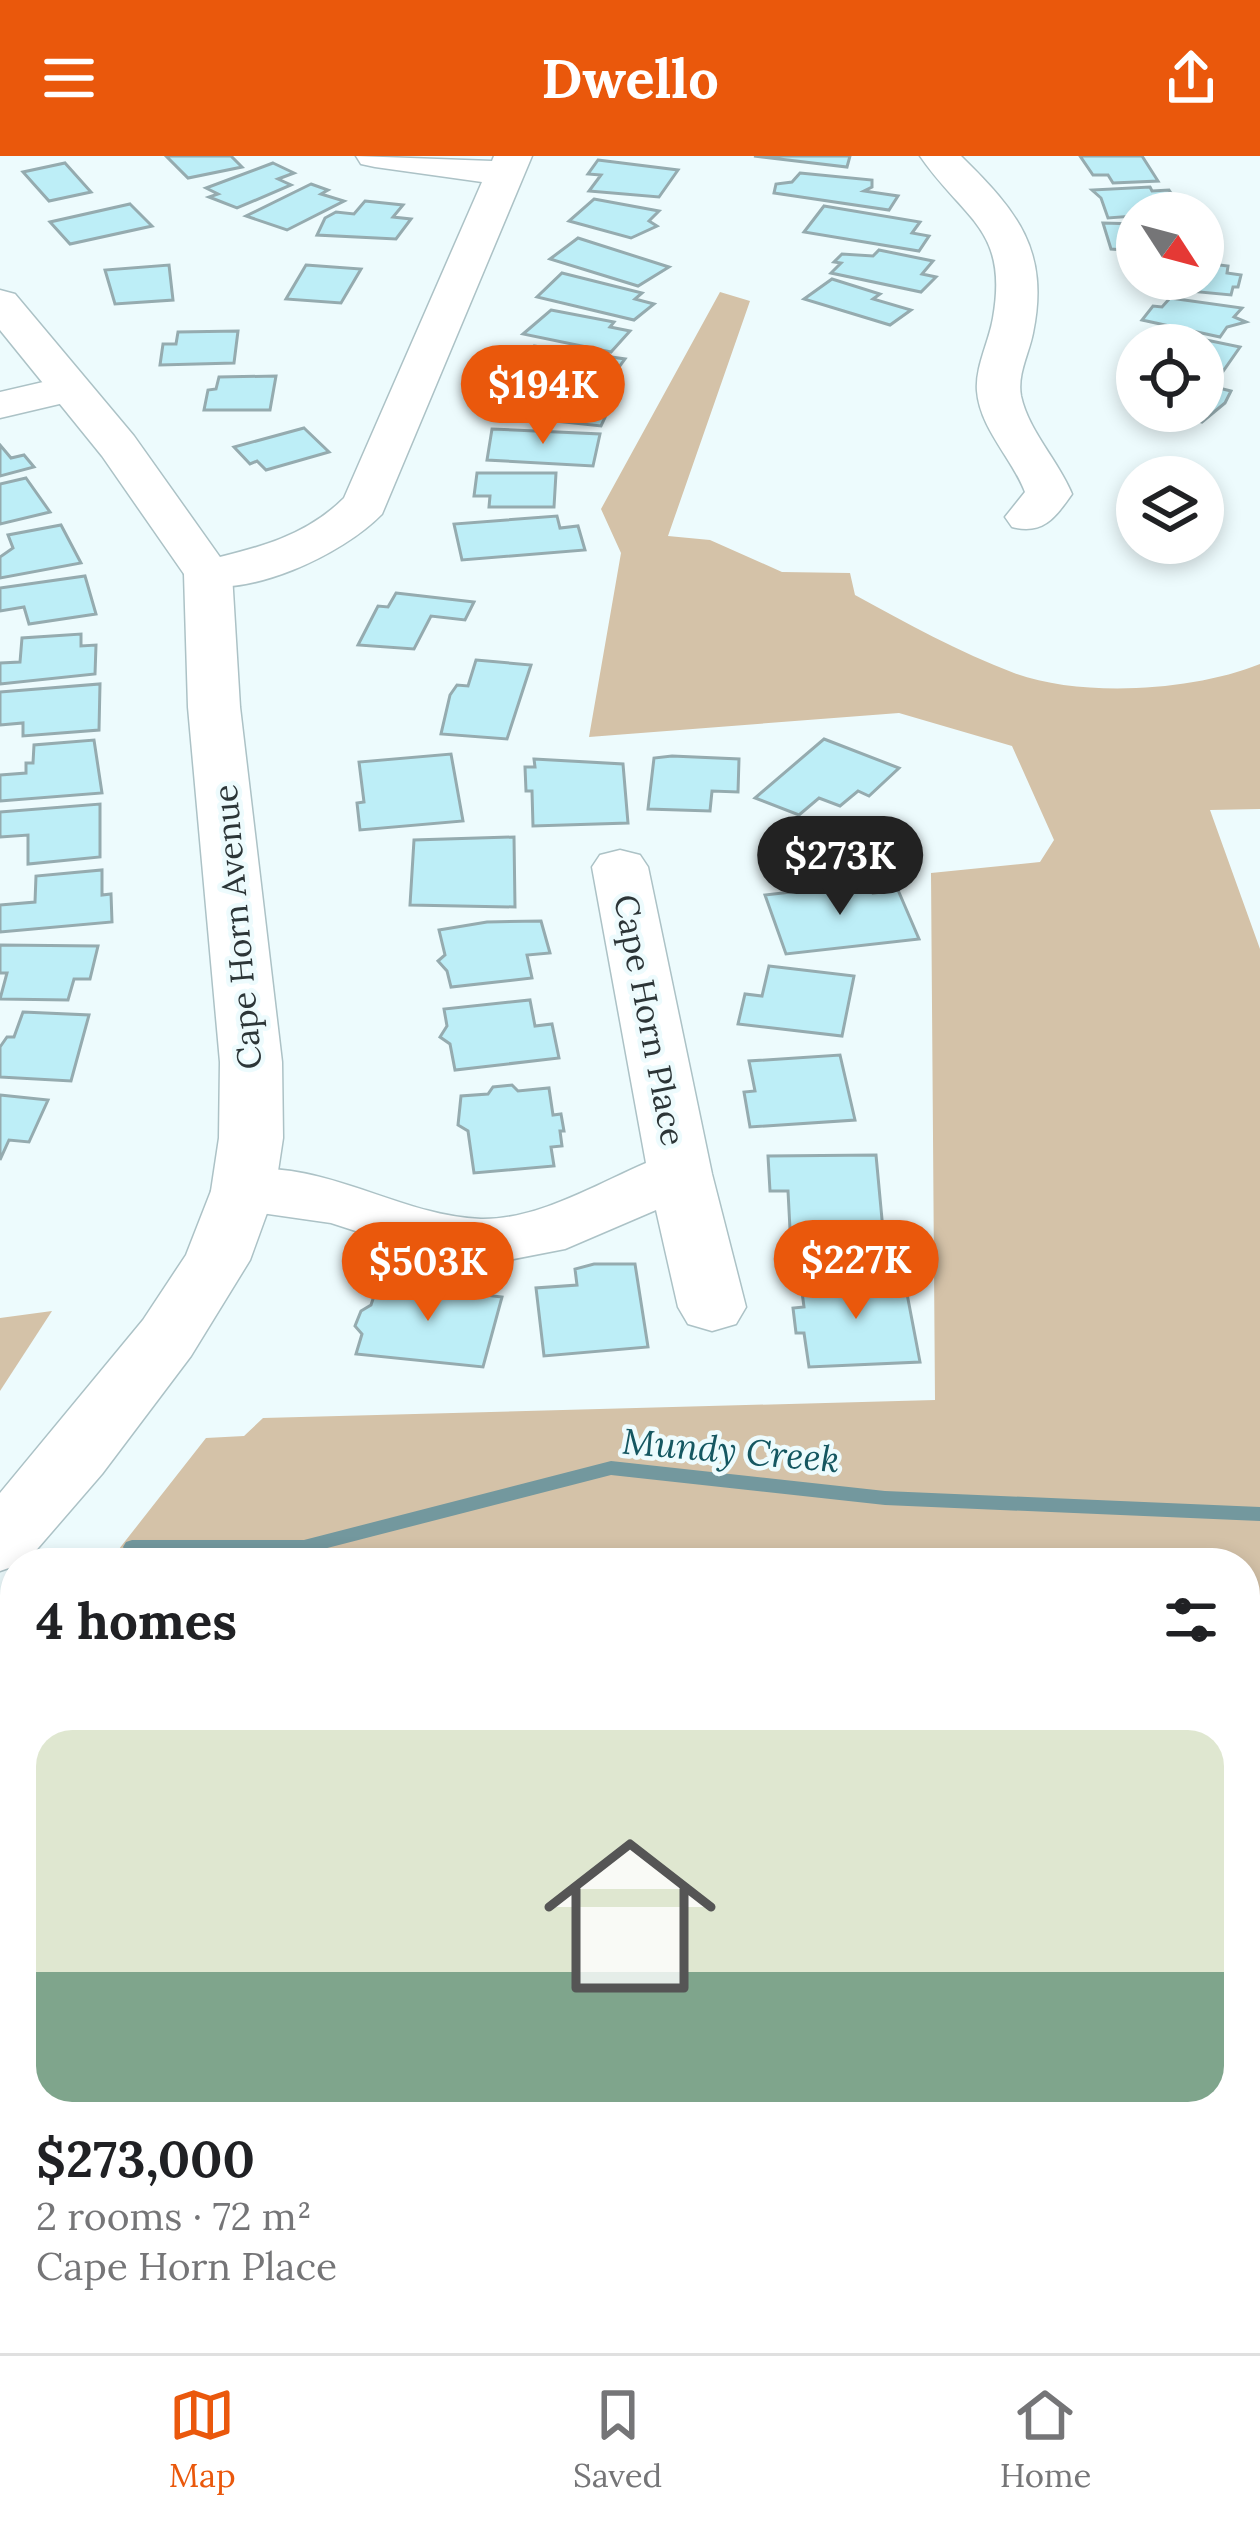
<!DOCTYPE html>
<html lang="en">
<head>
<meta charset="utf-8">
<style>
	:root { --surface:#fff; --page:#f2f2f2; --text:#202124; --muted:#757577; --line:#e0e0e0; --accent:#ea580c }
	body { margin:0; font-family:Lora,serif; background:var(--page); color:var(--text); height:100vh; display:flex; flex-direction:column; font-size:45px; white-space:nowrap }
	* { box-sizing:border-box; margin:0 }
	p { font-size:39px; color:var(--muted) }
	.icon { flex:none; width:66px; height:66px; fill:none; stroke:currentColor; stroke-width:2; stroke-linecap:round; stroke-linejoin:round }
	.map { position:relative; flex:1; overflow:hidden }
	.drawer { position:absolute; left:0px; top:1392px; width:1260px; height:807px; display:flex; flex-direction:column; background:var(--surface); border-radius:48px 48px 0 0; box-shadow:0 6px 18px #0003 }
	.drawer>* { flex:none }
	.needle { width:78px; rotate:126deg }
	.controls { position:absolute; left:1116px; top:36px; display:grid; gap:24px }
	.controls a { display:grid; place-items:center; width:108px; height:108px; border-radius:50%; background:var(--surface); box-shadow:0 6px 18px #0003; font-size:60px }
	.price { position:absolute; translate:-50% -102px; padding:0 27px; border-radius:42px; background:var(--accent); color:#fff; font-size:39px; line-height:78px; filter:drop-shadow(0 3px 6px #0008) }
	.price::after { content:''; position:absolute; left:50%; top:72px; width:36px; height:27px; margin-left:-18px; background:inherit; clip-path:polygon(0 0,100% 0,50% 100%) }
	.price.on { background:#222; color:#fff }
	ul { padding:0; list-style:none }
	li { display:grid; align-content:center; gap:24px; height:636px; padding:0 36px }
	li+li { border-top:3px solid var(--line) }
	li span { display:grid; place-items:center; height:372px; border-radius:36px; color:#555 }
	li>.icon { margin-inline-start:auto }
	span .icon { width:216px; height:216px; fill:#fffc; stroke-width:1 }
	li b { font-size:51px }
	h2 { display:flex; justify-content:space-between; align-items:center; height:144px; padding:0 36px; font-size:51px }
	header { display:flex; justify-content:space-between; align-items:center; height:156px; padding:0 36px; background:var(--accent); color:#fff; font-size:54px; font-weight:700 }
	.menu { display:flex; justify-content:space-around; align-items:center; height:168px; border-top:3px solid var(--line); background:var(--surface); font-size:33px; color:var(--muted) }
	.menu a { display:grid; justify-items:center; gap:6px }
	.menu .on { color:var(--accent) }
	.map>svg:first-child { display:block }
</style>
</head>
<body>
<header><svg class="icon" aria-label="menu" viewBox="0 0 24 24"><path d="M4 6h16M4 12h16M4 18h16"/></svg>Dwello<svg class="icon" aria-label="share" viewBox="0 0 24 24"><path d="M12 15V3M7 8l5-5 5 5M5 13v7h14v-7"/></svg></header>
<div class="map">
<svg width="1260" height="2197" viewBox="0 0 1260 2197">
	<rect width="100%" height="100%" fill="#edfbfd"/>
	<!-- green -->
	<g fill="#d4c2a8">
		<path d="M720,136L750,145L668,380L710,384L782,416L850,417L855,439C906,467 959,496 1014,517C1082,542 1193,535 1260,508V653L1210,654L1260,793V2197H1120L1124,2184H1245V1407H108L206,1282L244,1280L263,1262L935,1244L931,717L1040,706L1054,684L1012,590L899,557L589,581L621,397L601,353Z"/>
		<polygon points="52,1155 0,1235 0,1162"/>
		<polygon points="15,1527 15,1818 0,1819 0,1546"/>
	</g>
	<g fill="none" stroke-linecap="round" stroke-linejoin="round">
		<!-- stream -->
		<polygon fill="#73989e" fill-rule="evenodd" points="611,1305 885,1335 1260,1351 1260,1365 885,1349 611,1319 304,1398 132,1398 126,1396 123,1391 126,1386 132,1384 304,1384"/>
	</g>
	<!-- building -->
	<g fill="#bdeef7" stroke="#95abaf" stroke-width="3">
		<polygon points="166,0 231,0 242,11 188,22"/>
		<polygon points="754,0 850,0 847,11"/>
		<polygon points="1080,0 1142,0 1158,25 1113,27 1108,19 1093,19"/>
		<polygon points="598,4 678,14 659,41 589,35 601,19 588,18"/>
		<polygon points="65,7 91,36 49,45 23,16"/>
		<polygon points="273,7 294,17 278,23 291,29 237,52 209,41 218,38 206,32"/>
		<polygon points="800,17 872,24 872,31 864,35 898,40 889,54 774,37 776,28 792,26"/>
		<polygon points="311,28 328,34 321,38 344,45 287,74 246,60"/>
		<polygon points="1150,31 1152,35 1169,34 1176,45 1168,45 1175,57 1108,62 1101,42 1092,34"/>
		<polygon points="594,43 659,55 649,65 657,70 631,82 569,65"/>
		<polygon points="365,45 403,49 393,61 411,63 396,83 317,79 325,62 336,56 354,58"/>
		<polygon points="130,48 152,70 70,88 50,66"/>
		<polygon points="824,50 920,66 912,77 929,80 919,95 804,76"/>
		<polygon points="1103,67 1137,68 1137,95 1111,93"/>
		<polygon points="578,82 669,111 638,130 550,103"/>
		<polygon points="879,94 933,105 922,118 936,121 921,136 831,117 841,107 834,106 842,98 873,100"/>
		<polygon points="1203,107 1228,110 1227,117 1241,119 1238,131 1233,131 1231,139 1147,131 1149,123 1203,123"/>
		<polygon points="169,109 173,144 115,148 105,114"/>
		<polygon points="306,109 361,113 341,147 286,143"/>
		<polygon points="562,117 642,137 635,143 654,148 634,164 537,141"/>
		<polygon points="832,123 880,138 873,143 911,154 890,169 804,143"/>
		<polygon points="1170,142 1242,152 1234,161 1246,166 1227,171 1220,181 1142,164 1153,150 1162,151"/>
		<polygon points="551,154 614,166 610,171 630,175 611,196 523,178"/>
		<polygon points="238,175 234,207 160,209 163,188 176,188 178,176"/>
		<polygon points="1163,175 1240,191 1219,221 1203,218 1203,189 1153,188"/>
		<polygon points="534,190 625,203 611,222 602,221 596,230 513,217"/>
		<polygon points="276,220 270,254 204,254 208,234 216,233 219,221"/>
		<polygon points="1203,228 1231,235 1225,247 1202,266 1163,255 1203,255"/>
		<polygon points="518,229 602,238 595,254 608,255 601,270 498,259"/>
		<polygon points="304,272 329,296 266,314 257,305 250,308 234,291"/>
		<polygon points="492,273 600,278 593,310 487,304"/>
		<polygon points="0,289 11,302 24,299 34,311 0,320"/>
		<polygon points="477,317 556,317 554,351 489,351 490,340 474,340"/>
		<polygon points="26,322 50,356 0,368 0,328"/>
		<polygon points="557,360 560,372 578,370 585,394 462,404 454,368"/>
		<polygon points="61,369 81,407 0,422 0,401 13,392 8,379"/>
		<polygon points="85,420 96,458 29,468 24,451 0,455 0,432"/>
		<polygon points="396,437 474,446 465,464 431,460 414,493 358,489 378,450 388,451"/>
		<polygon points="81,478 81,490 96,489 95,518 0,528 0,507 20,506 22,482"/>
		<polygon points="476,504 531,509 507,583 441,578 450,539 457,529 468,530"/>
		<polygon points="100,528 99,574 23,580 23,567 0,569 0,536"/>
		<polygon points="824,583 899,612 869,640 858,635 840,650 819,642 799,659 755,642"/>
		<polygon points="94,584 102,637 0,645 0,619 26,617 26,607 33,607 34,589"/>
		<polygon points="451,598 463,665 360,674 357,647 364,646 359,606"/>
		<polygon points="672,600 739,603 738,636 712,635 710,655 648,653 654,602"/>
		<polygon points="534,603 623,608 628,667 533,670 532,635 526,635 525,611 535,611"/>
		<polygon points="100,648 100,701 28,708 28,679 0,681 0,656"/>
		<polygon points="867,663 872,676 883,675 892,697 881,698 887,714 801,723 797,712 788,713 783,699 831,694 821,668"/>
		<polygon points="514,681 515,751 410,749 414,684"/>
		<polygon points="102,714 102,739 111,738 112,766 0,776 0,749 35,746 36,720"/>
		<polygon points="869,727 873,737 898,734 919,783 786,798 765,739"/>
		<polygon points="541,765 550,797 527,799 532,822 451,831 447,815 438,805 445,799 439,774 487,766"/>
		<polygon points="0,789 98,790 90,823 74,823 68,844 0,843 7,817 0,817"/>
		<polygon points="769,810 854,820 842,880 738,868 745,838 762,840"/>
		<polygon points="530,844 535,870 552,868 559,902 455,914 450,888 440,881 447,870 444,853"/>
		<polygon points="23,856 89,859 71,925 0,921 0,891 7,881 14,881"/>
		<polygon points="840,899 855,964 750,971 744,936 755,935 749,905"/>
		<polygon points="512,929 518,935 549,932 553,959 561,958 564,975 560,975 562,990 551,991 554,1010 474,1017 468,975 458,969 461,940 488,938 493,931"/>
		<polygon points="0,939 48,944 29,986 9,984 0,1004"/>
		<polygon points="876,999 883,1074 790,1073 788,1035 770,1035 768,1000"/>
		<polygon points="594,1108 635,1108 648,1191 544,1200 536,1132 577,1129 575,1113"/>
		<polygon points="828,1119 836,1126 847,1125 847,1120 904,1122 920,1206 809,1211 804,1177 796,1177 793,1152 804,1151 801,1128 810,1120"/>
		<polygon points="412,1124 452,1128 450,1135 502,1141 483,1211 356,1198 362,1178 355,1170 361,1155 371,1149 378,1128 410,1131"/>
		<polygon points="845,2184 934,2184 956,2197 838,2197"/>
	</g>
	<g fill="none" stroke-linecap="round" stroke-linejoin="round">
		<!-- minor casing -->
		<g stroke="#acc2c6" stroke-width="3">
			<g id="minor">
				<path d="M356,0L492,5L494,0H532L382,358C342,399 248,443 191,428L184,418L191,408C247,394 301,385 344,342L482,26L375,11L361,8Z"/>
				<path d="M920,0H961C1017,55 1050,94 1033,177C1029,198 1017,218 1021,240C1029,276 1058,304 1072,338C1055,362 1043,379 1012,371L1005,361L1025,336C1012,302 980,273 977,235C975,211 989,186 993,162C1009,72 963,63 920,0Z"/>
				<polygon points="69,220 85,224 91,233 85,242 0,262 0,236"/>
				<path d="M620,694L640,699L648,711L712,1018L746,1151L736,1168L712,1175L688,1168L678,1151L656,1054L565,1093L483,1109L442,1103L331,1067L220,1051L211,1035L220,1019C311,993 393,1060 481,1063C537,1064 595,1029 646,1007L592,711L600,699Z"/>
				<polygon points="462,2184 560,2184 554,2197 456,2197"/>
			</g>
		</g>
		<!-- tertiary casing -->
		<g stroke="#acc2c6" stroke-width="3">
			<polygon id="tertiary" points="0,134 15,138 134,280 232,418 240,551 282,906 283,982 275,1035 250,1104 191,1200 102,1318 26,1406 0,1415 0,1337 143,1164 186,1099 211,1035 219,982 220,906 188,551 184,418 102,300 0,174"/>
		</g>
		<!-- path -->
		<polyline stroke="#8b9698" stroke-width="9" stroke-dasharray="4.5 12" stroke-linecap="butt" points="1245,1990 1260,1992"/>
		<!-- minor -->
		<use href="#minor" fill="#fff" fill-rule="evenodd"/>
		<!-- tertiary -->
		<use href="#tertiary" fill="#fff" fill-rule="evenodd"/>
	</g>
	<g text-anchor="middle" stroke-width="9" stroke-linejoin="round" paint-order="stroke">
		<!-- street labels -->
		<g font-size="33" fill="#2c3537" stroke="#edfbfd">
			<text transform="translate(237 771) rotate(-95)" y="12">Cape Horn Avenue</text>
			<text transform="translate(650 864) rotate(79)" y="12">Cape Horn Place</text>
		</g>
		<!-- water labels -->
		<g font-size="36" font-style="italic" fill="#155761" stroke="#edfbfd">
			<text transform="translate(731 1294) rotate(5)" y="13">Mundy Creek</text>
		</g>
	</g>
</svg>
<div class="controls">
<a><svg class="needle" viewBox="-14 -14 28 28"><path d="M0-13l5 13h-10z" fill="#e53935"/><path d="M0 13l5-13h-10z" fill="#757577"/></svg></a>
<a><svg class="icon" aria-label="locate" viewBox="0 0 24 24"><circle cx="12" cy="12" r="6"/><path d="M12 2v4M12 18v4M2 12h4M18 12h4"/></svg></a>
<a><svg class="icon" aria-label="layers" viewBox="0 0 24 24"><path d="M12 4l9 5-9 5-9-5zM3 14l9 5 9-5"/></svg></a>
</div>
<b class="price" style="left:543px;top:291px">$194K</b>
<b class="price on" style="left:840px;top:762px">$273K</b>
<b class="price" style="left:856px;top:1166px">$227K</b>
<b class="price" style="left:428px;top:1168px">$503K</b>
<section class="drawer">
<h2>4 homes<svg class="icon" aria-label="filters" viewBox="0 0 24 24"><path d="M4 7h16M4 17h16"/><circle cx="9" cy="7" r="2"/><circle cx="15" cy="17" r="2"/></svg></h2>
<ul>
<li><span style="background:linear-gradient(#dfe7d0 65%,#7fa58c 0)"><svg class="icon" aria-label="home" viewBox="0 0 24 24"><path d="M3 11l9-7 9 7M6 9v11h12V9"/></svg></span><div><b>$273,000</b><p>2 rooms · 72 m²</p><p>Cape Horn Place</p></div></li>
</ul>
</section>
</div>
<nav class="menu">
<a class="on"><svg class="icon" aria-label="map" viewBox="0 0 24 24"><path d="M3 6l6-2 6 2 6-2v14l-6 2-6-2-6 2zM9 4v14M15 6v14"/></svg>Map</a>
<a><svg class="icon" aria-label="saved" viewBox="0 0 24 24"><path d="M7 4h10v16l-5-4-5 4z"/></svg>Saved</a>
<a><svg class="icon" aria-label="home" viewBox="0 0 24 24"><path d="M3 11l9-7 9 7M6 9v11h12V9"/></svg>Home</a>
</nav>
</body>
</html>
